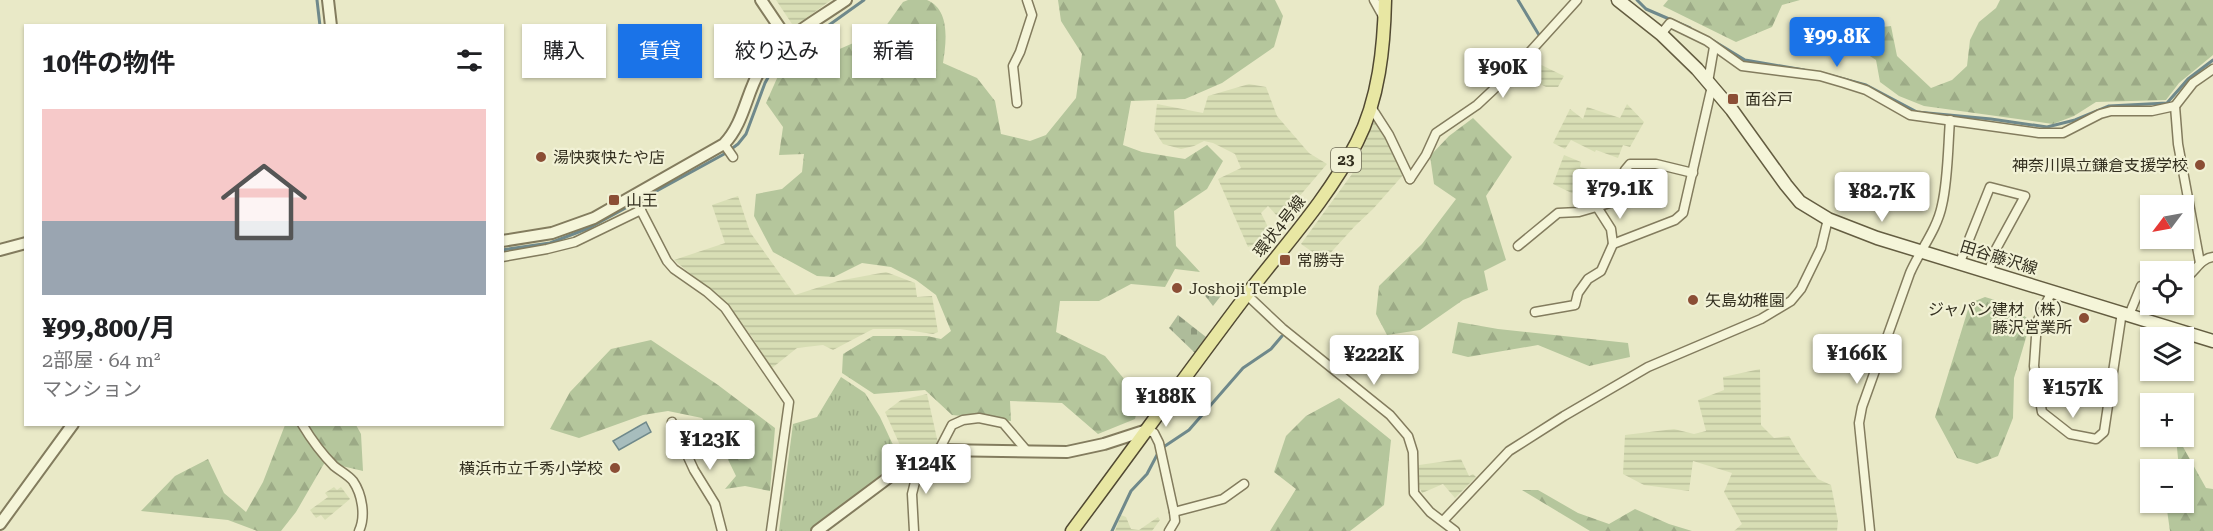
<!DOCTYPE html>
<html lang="ja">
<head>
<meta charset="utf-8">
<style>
	:root { --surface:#fff; --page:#f2f2f2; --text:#202124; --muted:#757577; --line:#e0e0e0; --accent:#1a73e8 }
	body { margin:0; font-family:"Roboto Serif","Noto Sans JP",serif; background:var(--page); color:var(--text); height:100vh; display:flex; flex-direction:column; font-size:22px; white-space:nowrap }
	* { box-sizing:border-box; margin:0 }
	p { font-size:20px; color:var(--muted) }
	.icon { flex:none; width:33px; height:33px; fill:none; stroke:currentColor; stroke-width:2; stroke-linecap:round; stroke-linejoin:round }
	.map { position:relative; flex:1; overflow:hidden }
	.panel { position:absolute; left:24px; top:24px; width:480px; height:402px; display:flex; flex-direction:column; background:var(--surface); border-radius:0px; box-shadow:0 2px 4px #0004 }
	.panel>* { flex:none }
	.hud { position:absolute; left:522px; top:24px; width:570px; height:54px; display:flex; gap:12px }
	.needle { width:39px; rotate:238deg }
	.tools { position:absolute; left:2140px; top:195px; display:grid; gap:12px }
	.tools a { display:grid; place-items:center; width:54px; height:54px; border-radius:0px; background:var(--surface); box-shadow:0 2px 4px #0004; font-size:30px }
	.price { position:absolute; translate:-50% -51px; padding:0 14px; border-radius:6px; background:#fff; color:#222; font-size:20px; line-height:39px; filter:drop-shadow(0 2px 3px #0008) }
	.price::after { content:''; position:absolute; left:50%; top:36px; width:18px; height:14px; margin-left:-9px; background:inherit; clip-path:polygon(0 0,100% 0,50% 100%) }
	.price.active { background:var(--accent); color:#fff }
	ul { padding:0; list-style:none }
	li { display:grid; align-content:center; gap:12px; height:318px; padding:0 18px }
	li+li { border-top:2px solid var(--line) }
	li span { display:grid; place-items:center; height:186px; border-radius:0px; color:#555 }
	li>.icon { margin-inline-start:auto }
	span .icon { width:108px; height:108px; fill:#fffc; stroke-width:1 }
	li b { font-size:26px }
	h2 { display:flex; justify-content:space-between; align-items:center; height:72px; padding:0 18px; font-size:26px }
	.tag { padding:0 21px; border-radius:0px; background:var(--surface); box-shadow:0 2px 4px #0004; font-size:21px; line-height:54px }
	.tag.active { background:var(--accent); color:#fff }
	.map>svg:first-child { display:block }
</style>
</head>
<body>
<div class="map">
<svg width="2213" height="531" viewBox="0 0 2213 531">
	<defs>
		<pattern id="farmland-rules" width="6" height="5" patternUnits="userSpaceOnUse" patternTransform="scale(1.5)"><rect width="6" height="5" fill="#d8deb5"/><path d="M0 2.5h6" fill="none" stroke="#babf9b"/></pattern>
		<pattern id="grass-tufts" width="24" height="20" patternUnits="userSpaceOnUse" patternTransform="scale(1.5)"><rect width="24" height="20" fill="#b5c69c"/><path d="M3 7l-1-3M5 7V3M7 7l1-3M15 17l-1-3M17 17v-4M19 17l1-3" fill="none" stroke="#9caa86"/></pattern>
		<pattern id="forest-firs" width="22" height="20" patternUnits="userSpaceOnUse" patternTransform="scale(1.5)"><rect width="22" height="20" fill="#b5c69c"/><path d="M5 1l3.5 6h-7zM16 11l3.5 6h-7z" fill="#9caa86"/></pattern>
		<pattern id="cemetery-stones" width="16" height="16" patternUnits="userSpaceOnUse" patternTransform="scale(1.5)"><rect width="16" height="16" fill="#aebc9a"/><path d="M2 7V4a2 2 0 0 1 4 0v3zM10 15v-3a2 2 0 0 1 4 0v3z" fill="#8e997d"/></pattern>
		<pattern id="water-ripples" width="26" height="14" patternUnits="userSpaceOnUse" patternTransform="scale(1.5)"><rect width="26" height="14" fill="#a7bdbd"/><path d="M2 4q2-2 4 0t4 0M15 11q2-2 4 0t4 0" fill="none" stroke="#899a99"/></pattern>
	</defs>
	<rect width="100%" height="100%" fill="#e9e9c7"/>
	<!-- farmland -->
	<g fill="url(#farmland-rules)">
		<polygon points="776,0 831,0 794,27"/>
		<polygon points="1529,59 1564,76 1558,87 1546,87 1519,73"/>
		<polygon points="1249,84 1266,87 1277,116 1309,153 1327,164 1280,219 1268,206 1261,213 1272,235 1248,247 1218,179 1241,168 1235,154 1213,143 1204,141 1194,146 1181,149 1163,144 1154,130 1157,104 1203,113 1208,96"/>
		<polygon points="1627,104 1644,122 1630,147 1623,145 1618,158 1596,150 1595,152 1571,140 1565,149 1553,143 1570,109 1583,119 1587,107 1620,118"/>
		<polygon points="1375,119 1396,156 1404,174 1373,209 1355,226 1324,260 1301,244 1352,174"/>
		<polygon points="1564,155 1581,162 1580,167 1588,169 1582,198 1553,184"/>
		<polygon points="738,196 750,232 795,295 838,281 886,272 915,283 917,297 932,296 938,332 933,334 900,329 873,329 833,350 823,345 797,348 772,368 752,337 728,305 674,260 725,243 712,205"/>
		<polygon points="1760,369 1761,425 1774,438 1789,436 1800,455 1818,479 1831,485 1838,521 1837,531 1734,531 1742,524 1724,492 1732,473 1693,461 1689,491 1644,485 1623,474 1625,435 1674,429 1694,434 1706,431 1698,400 1724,390 1723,377"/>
		<polygon points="927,394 938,443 904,454 885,412 901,400"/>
		<polygon points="1461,459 1469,476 1473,474 1476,477 1455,498 1443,484 1422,493 1417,482 1419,465"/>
		<polygon points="334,487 337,490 341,487 350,499 325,520 321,515 316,518 310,510 328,497 325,493"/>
		<polygon points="1121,515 1126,517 1131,529 1139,530 1158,517 1160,520 1152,531 1115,531"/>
	</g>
	<!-- grass -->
	<polygon fill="url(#grass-tufts)" points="841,377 865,393 880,417 900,460 843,508 810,531 779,531 793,424 817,417"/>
	<!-- forest -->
	<g fill="url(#forest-firs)">
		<path d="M908,0C913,0 922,0 927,0C951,10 946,43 943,63L977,78L995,101L1001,134L1030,141L1046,135L1076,98L1082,54L1061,21L1058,0H1275L1283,16L1274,47L1222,83L1185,99L1131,101L1123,145L1142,152L1185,159L1207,145L1223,161L1207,189L1174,211L1176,246L1200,272L1175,269L1165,287L1131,284L1099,301H1060L1056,332L1105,356L1140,398L1135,419L1098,434L1062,403L1010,401L1011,421L952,415L925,390L874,394L842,373L843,354L873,336H927L941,339L951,331L936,295L916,280L891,267L862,263L834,277L817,276L773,252L754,216L756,194L782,189L802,172L804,154L779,155L783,127L766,103L778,76L883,30L903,2Z"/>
		<polygon points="1668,0 1800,0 1782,5 1772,27 1736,42 1663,6"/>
		<polygon points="2000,0 2213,0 2213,55 2179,83 2166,100 2096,102 2074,116 2053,124 1924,106 1899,96 1880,82 1876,60 1856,47 1856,30 1891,26 1897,56 1931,88 1952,80 1967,66 1970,40 1979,22 1996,8"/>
		<polygon points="1473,118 1512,157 1486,196 1506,260 1484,271 1488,290 1463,300 1420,330 1387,335 1376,314 1379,286 1422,244 1456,199 1434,184 1430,156 1449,136"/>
		<polygon points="1985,297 2008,304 2031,321 2014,378 2013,418 1998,456 1977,464 1957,458 1935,417 1970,303"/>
		<polygon points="1458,322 1498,329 1628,343 1630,357 1589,366 1538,345 1468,357 1452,353"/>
		<polygon points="651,340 718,385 775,428 770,491 745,486 725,489 736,476 718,439 702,418 668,411 643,415 579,438 550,429 570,392 611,349"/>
		<polygon points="1339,398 1391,440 1384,505 1350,531 1270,531 1296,489 1274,472 1286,436 1306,416"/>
		<polygon points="285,425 356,425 361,434 363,471 325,462 296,512 281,531 257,531 228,520 141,511 175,476 208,459 224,493 246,512 263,482"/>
		<polygon points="2176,437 2180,437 2182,445 2206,488 2213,489 2213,531 2170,531 2166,503 2184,502 2184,470 2179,469"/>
		<polygon points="1522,490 1538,490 1578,513 1609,524 1635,509 1669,524 1692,531 1590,531"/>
	</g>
	<!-- cemetery -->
	<g fill="url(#cemetery-stones)">
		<polygon points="1219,284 1226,293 1220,297 1213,306 1203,293"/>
		<polygon points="1178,315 1206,337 1195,353 1169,328"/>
	</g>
	<!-- water -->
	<polygon fill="url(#water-ripples)" stroke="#6f898b" stroke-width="1.5" points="646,422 651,432 619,450 613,441"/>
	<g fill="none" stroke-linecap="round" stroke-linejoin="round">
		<!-- stream -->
		<g stroke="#6f898b" stroke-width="3">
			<polyline points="317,0 320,26"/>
			<polyline points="1518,0 1539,35"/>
			<polyline points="1637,0 1646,9 1690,28"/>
			<polyline points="1712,40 1745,60 1804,70"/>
			<polyline points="1825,74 1866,85 1917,112 1991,119 2047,127 2075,120 2109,106 2167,103 2188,79 2213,60"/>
			<polyline points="502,250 550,243 589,228 726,153 738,144 746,134 765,83 776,63 864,0"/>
			<polyline points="1162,448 1189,430 1243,368 1271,349 1282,336"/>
			<polyline points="1112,531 1131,491 1147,474 1158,453"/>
		</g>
		<!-- minor casing -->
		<g stroke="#837c5e" stroke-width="11">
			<g id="minor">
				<polyline points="1374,0 1384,18"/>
				<polyline points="1661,34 1670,23 1707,41 1742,66 1820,76 1844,83 1866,90 1910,115 2039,133 2063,133 2100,114 2111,111 2152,111 2175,106 2193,83 2213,69"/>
				<polyline points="1708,82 1714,47"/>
				<polyline points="1017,103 1013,66 1020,52 1032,15 1027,0"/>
				<polyline points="2175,106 2178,144 2200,263"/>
				<polyline points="1371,107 1389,135 1410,179"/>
				<polyline points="724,144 733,157"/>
				<polyline points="1410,179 1426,155 1436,133 1477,105 1509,75 1577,0"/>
				<polyline points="633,195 667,261 674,269 707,292 725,308 789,402 771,531"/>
				<polyline points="1597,207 1611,229 1613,244"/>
				<polyline points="1518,246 1558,213 1579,212 1610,203 1617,199 1625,170 1630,164 1656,164 1693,173"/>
				<polyline points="502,257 547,249 575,242 641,210"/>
				<polyline points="1960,262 1990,187 2025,196 1996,249 1989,271"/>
				<path d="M2184,279C2196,272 2199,259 2213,257"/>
				<polyline points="2052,291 2037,322 2034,366 2042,412 2070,434 2096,439 2104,432 2122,312"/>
				<polyline points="1247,295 1282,328 1390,415 1408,436 1413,452 1414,493 1430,512 1455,531"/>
				<polyline points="1535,312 1575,305 1578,293 1588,279 1601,271 1613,244 1675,220 1683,213 1712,86"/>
				<polyline points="2129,315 2141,286 2151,285"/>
				<polyline points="672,422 694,470 715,504 722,531"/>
				<path d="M302,424C311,439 322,454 334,466C340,471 348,475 353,481C362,494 366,516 359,531"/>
				<polyline points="1147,430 1154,433 1159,443 1174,512 1175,521 1169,531"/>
				<polyline points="939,450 952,425 963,420 979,418 1003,423 1027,451"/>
				<polyline points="1174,512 1223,499 1244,484"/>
				<polyline points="1443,521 1509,451 1564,416 1648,367 1761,319 1791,301 1801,289 1821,248 1828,219"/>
				<polyline points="914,531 912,494 921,458"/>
				<path d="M1870,531L1859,423L1862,407L1910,273C1920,250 1937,230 1942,205C1948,180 1948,146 1950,120"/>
			</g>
		</g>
		<!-- tertiary casing -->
		<g stroke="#837c5e" stroke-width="14">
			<g id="tertiary">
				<polyline points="328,0 331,26"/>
				<polyline points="761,0 788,40"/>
				<path d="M502,241L552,233L594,218L724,144C744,123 746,94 760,70C777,41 819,19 846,0"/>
				<polyline points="0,250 26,243"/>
				<polyline points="0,524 73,424"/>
				<polyline points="817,531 896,472 939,450 1067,452 1104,444 1147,430"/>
			</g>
		</g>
		<!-- secondary casing -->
		<g stroke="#645d41" stroke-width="15">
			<polyline id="secondary" points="1618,0 1661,34 1697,69 1732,110 1786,185 1800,202 1828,219 1877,238 2213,341"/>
		</g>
		<!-- primary casing -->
		<g stroke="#514932" stroke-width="15">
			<path id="primary" d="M1072,531C1131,452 1188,372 1248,293C1286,244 1329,197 1357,142C1379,99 1384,47 1385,0"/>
		</g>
		<!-- minor -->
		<use href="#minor" stroke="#f5f5d9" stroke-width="8"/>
		<!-- tertiary -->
		<use href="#tertiary" stroke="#f5f5d9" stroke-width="10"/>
		<!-- secondary -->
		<use href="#secondary" stroke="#f5f5d9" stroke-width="12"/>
		<!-- primary -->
		<use href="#primary" stroke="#e8e7a3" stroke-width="12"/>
	</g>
	<!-- markers -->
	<g fill="#8b4e35" stroke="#f1f1d5" stroke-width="2">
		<rect x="1727" y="93" width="12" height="12" rx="3"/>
		<circle cx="541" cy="157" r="6"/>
		<circle cx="2200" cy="165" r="6"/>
		<rect x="608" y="194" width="12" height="12" rx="3"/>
		<rect x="1279" y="254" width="12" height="12" rx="3"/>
		<circle cx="1177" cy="288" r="6"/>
		<circle cx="1693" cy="300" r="6"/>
		<circle cx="2084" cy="318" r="6"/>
		<circle cx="615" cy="468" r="6"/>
	</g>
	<g text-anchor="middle" stroke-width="4.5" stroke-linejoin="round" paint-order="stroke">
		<!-- shield labels -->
		<rect fill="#f1f1d5" stroke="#6d6a56" stroke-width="1.5" x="1331" y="148" width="30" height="24" rx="4.5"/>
		<g font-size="15" font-weight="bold" fill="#343020">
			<text x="1346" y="165">23</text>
		</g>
		<!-- poi labels -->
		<g font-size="16" fill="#343020" stroke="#f1f1d5" text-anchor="start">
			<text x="1745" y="105">面谷戸</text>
			<text x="553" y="163">湯快爽快たや店</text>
			<text x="2188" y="171" text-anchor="end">神奈川県立鎌倉支援学校</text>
			<text x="626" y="206">山王</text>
			<text x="1297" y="266">常勝寺</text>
			<text x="1189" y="294">Joshoji Temple</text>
			<text x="1705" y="306">矢島幼稚園</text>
			<text x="2072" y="315" text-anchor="end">ジャパン建材（株）<tspan x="2072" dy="18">藤沢営業所</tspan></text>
			<text x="603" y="474" text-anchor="end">横浜市立千秀小学校</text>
		</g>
		<!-- street labels -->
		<g font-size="16" fill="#343020" stroke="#f1f1d5">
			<text transform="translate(1279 226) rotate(-52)" y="6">環状4号線</text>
			<text transform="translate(1999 257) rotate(17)" y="6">田谷藤沢線</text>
		</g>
	</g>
</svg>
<div class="tools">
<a><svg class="needle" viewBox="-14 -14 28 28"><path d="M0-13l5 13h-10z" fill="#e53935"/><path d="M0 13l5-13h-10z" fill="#757577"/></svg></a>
<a><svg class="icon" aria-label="locate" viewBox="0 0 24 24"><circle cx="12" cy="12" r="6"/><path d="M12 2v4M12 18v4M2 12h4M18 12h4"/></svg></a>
<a><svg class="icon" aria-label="layers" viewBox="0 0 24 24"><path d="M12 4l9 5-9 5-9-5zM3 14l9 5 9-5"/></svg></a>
<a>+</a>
<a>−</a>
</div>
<b class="price active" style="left:1837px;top:68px">¥99.8K</b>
<b class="price" style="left:1503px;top:99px">¥90K</b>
<b class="price" style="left:1620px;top:220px">¥79.1K</b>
<b class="price" style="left:1882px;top:223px">¥82.7K</b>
<b class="price" style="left:1857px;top:385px">¥166K</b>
<b class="price" style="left:1374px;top:386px">¥222K</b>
<b class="price" style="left:2073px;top:419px">¥157K</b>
<b class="price" style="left:1166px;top:428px">¥188K</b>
<b class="price" style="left:710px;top:471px">¥123K</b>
<b class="price" style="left:926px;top:495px">¥124K</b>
<div class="hud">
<a class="tag">購入</a>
<a class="tag active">賃貸</a>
<a class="tag">絞り込み</a>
<a class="tag">新着</a>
</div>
<section class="panel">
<h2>10件の物件<svg class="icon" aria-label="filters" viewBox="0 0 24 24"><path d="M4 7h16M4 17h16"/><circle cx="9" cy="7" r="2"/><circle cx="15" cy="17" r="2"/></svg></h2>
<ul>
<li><span style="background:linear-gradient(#f6c9c9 60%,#9aa5b1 0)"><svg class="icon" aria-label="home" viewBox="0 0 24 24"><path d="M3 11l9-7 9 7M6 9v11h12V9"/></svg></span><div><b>¥99,800/月</b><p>2部屋 · 64 m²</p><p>マンション</p></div></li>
</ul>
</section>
</div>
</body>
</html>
